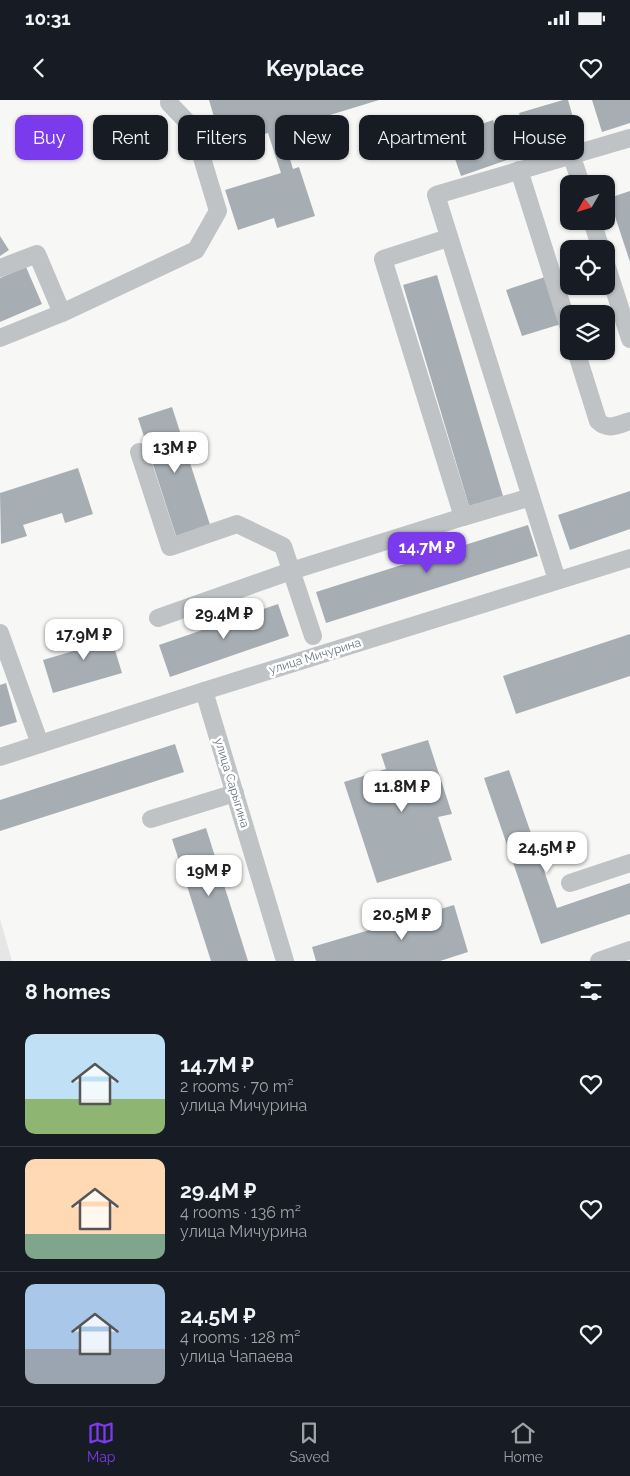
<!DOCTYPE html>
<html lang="en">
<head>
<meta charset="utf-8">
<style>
	:root { --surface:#171b24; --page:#20242c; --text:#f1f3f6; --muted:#9ea1a6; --line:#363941; --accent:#7c3aed }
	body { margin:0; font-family:Raleway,sans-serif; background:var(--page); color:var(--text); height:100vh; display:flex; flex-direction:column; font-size:19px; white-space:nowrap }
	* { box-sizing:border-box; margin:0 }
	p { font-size:16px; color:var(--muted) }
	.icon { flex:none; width:28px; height:28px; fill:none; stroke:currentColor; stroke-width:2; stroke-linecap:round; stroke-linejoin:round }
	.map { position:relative; height:861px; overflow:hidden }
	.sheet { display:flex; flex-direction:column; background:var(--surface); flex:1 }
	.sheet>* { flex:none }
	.top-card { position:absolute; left:15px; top:15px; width:600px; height:45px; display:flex; gap:10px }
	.needle { width:32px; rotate:231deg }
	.buttons { position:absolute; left:560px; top:75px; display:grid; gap:10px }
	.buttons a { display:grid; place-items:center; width:55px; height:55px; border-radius:10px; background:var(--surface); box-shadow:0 1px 4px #0004; font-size:25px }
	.price { position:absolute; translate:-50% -42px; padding:0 11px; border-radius:10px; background:#fff; color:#222; font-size:16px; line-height:32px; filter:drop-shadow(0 1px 2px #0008) }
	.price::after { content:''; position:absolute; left:50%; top:30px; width:15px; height:11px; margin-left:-8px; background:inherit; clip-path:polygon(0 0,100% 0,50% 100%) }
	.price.on { background:var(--accent); color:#fff }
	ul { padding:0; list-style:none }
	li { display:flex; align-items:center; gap:15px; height:125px; padding:0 25px }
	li+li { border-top:1px solid var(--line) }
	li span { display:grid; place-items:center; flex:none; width:140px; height:100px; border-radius:10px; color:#555 }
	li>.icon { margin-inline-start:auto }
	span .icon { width:60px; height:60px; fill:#fffc; stroke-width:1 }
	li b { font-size:21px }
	h2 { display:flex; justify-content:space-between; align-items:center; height:60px; padding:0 25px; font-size:21px }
	.pill { padding:0 18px; border-radius:10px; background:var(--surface); box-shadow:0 1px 4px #0004; font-size:18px; line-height:45px }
	.pill.on { background:var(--accent); color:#fff }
	.status { display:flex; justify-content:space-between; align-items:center; height:35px; padding:0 25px; background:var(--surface); direction:ltr }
	.status svg { height:14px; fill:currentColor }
	header { display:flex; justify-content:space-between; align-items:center; height:65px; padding:0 25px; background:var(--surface); font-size:22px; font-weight:700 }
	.dock { display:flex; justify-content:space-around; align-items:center; height:70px; border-top:1px solid var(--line); background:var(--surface); font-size:14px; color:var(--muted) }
	.dock a { display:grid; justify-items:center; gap:2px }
	.dock .on { color:var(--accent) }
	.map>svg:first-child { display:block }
</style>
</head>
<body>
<div class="status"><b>10:31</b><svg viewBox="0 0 49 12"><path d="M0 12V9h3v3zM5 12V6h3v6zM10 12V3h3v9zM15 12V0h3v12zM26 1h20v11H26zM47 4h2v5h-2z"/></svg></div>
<header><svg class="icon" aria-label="back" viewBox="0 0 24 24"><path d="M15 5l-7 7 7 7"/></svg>Keyplace<svg class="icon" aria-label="heart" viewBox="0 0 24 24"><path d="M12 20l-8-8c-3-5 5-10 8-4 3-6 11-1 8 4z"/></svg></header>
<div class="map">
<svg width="630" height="861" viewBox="0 0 630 861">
	<rect width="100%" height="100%" fill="#f7f7f5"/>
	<!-- built -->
	<polygon fill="#e5e6e5" points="0,819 12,861 0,861"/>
	<!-- building -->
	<g fill="#a7aeb3">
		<polygon points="209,0 379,0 281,30 293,69 299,67 315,116 277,128 274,118 238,130 225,90 281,73 268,33 223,47"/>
		<polygon points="563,0 568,0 579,38 530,52 519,13"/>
		<polygon points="592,0 630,0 630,23 602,32"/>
		<polygon points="493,20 507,60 461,76 447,36"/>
		<polygon points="630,91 630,162 609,98"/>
		<polygon points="0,136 9,150 0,156"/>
		<polygon points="26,167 42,204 0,222 0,178"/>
		<polygon points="437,175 503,396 469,406 403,185"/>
		<polygon points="545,177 561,224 522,236 506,190"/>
		<polygon points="172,307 212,431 178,442 138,318"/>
		<polygon points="78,368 93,414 65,423 62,413 23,425 27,436 1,444 0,393"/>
		<polygon points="630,391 630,429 570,450 558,415"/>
		<polygon points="528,425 538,456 326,523 316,492"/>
		<polygon points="278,504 289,536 170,577 159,545"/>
		<polygon points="107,524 122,573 53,593 43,560 80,549 76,533"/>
		<polygon points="630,534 630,576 516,614 503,576"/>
		<polygon points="6,583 17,622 0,627 0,585"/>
		<polygon points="428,640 452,714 438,717 452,760 377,783 344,682 386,669 381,654"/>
		<polygon points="175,644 184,672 0,731 0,700"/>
		<polygon points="509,670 557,808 630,783 630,814 541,844 484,678"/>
		<polygon points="206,728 248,861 211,861 172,739"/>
		<polygon points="454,805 468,852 440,861 316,861 312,847"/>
	</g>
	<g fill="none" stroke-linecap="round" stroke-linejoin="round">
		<!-- minor -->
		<g stroke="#bfc3c6" stroke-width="18">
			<polyline points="571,54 581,84"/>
			<polyline points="519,70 569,228"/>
			<polyline points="592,121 601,149"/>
			<polyline points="606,164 630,239"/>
			<polyline points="0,168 37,154 62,213"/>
			<polyline points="0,238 62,213 196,150 218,111 193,28 169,3"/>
			<path d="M576,251L598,321C608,331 618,325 630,321"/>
			<polyline points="139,352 170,447 237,424 283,446 313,536"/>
			<polyline points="463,417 531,397"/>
			<polyline points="557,480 436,95 630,38"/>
			<polyline points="158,518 291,471 463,417 383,159 448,138"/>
			<polyline points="0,533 40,644"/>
			<polyline points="204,591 285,861"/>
			<polyline points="0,657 204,591 630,458"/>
			<polyline points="151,719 235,693"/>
			<polyline points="570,783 630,763"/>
			<polyline points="599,861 630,850"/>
		</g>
	</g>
	<g text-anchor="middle" stroke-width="5" stroke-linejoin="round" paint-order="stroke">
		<!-- street labels -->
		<g font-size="12" fill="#6a7882" stroke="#fff">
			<text transform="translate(315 556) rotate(-17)" y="4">улица Мичурина</text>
			<text transform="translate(232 683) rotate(73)" y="4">улица Сарыгина</text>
		</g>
	</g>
</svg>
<div class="buttons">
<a><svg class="needle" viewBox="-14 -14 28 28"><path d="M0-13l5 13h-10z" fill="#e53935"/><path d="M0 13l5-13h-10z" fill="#9ea1a6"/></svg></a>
<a><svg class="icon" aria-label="locate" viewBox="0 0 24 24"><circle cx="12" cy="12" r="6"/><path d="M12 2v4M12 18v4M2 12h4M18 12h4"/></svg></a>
<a><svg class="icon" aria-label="layers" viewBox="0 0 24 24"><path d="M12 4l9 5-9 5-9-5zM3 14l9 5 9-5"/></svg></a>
</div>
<b class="price" style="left:175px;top:374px">13M ₽</b>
<b class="price on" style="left:427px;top:474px">14.7M ₽</b>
<b class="price" style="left:224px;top:540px">29.4M ₽</b>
<b class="price" style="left:84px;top:561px">17.9M ₽</b>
<b class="price" style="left:402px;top:713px">11.8M ₽</b>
<b class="price" style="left:547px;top:774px">24.5M ₽</b>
<b class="price" style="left:209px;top:797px">19M ₽</b>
<b class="price" style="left:402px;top:841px">20.5M ₽</b>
<div class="top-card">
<a class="pill on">Buy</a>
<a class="pill">Rent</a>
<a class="pill">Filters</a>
<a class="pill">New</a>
<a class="pill">Apartment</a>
<a class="pill">House</a>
</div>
</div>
<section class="sheet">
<h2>8 homes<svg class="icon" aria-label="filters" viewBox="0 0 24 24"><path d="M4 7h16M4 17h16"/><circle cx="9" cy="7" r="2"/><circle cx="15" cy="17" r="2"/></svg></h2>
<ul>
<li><span style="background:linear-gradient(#bfe0f5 65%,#8fb573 0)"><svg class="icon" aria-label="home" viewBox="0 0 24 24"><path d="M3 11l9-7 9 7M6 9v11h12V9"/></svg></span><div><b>14.7M ₽</b><p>2 rooms · 70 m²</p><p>улица Мичурина</p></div><svg class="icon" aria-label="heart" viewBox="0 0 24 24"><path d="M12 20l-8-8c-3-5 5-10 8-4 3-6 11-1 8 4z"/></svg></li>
<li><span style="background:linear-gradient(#ffd9b3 75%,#7fa58c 0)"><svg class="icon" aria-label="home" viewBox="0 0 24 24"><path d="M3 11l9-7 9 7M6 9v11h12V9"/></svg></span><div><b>29.4M ₽</b><p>4 rooms · 136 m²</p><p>улица Мичурина</p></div><svg class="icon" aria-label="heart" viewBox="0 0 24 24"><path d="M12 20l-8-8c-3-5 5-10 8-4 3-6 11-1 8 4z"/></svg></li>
<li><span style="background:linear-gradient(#a9c7e8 65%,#9aa5b1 0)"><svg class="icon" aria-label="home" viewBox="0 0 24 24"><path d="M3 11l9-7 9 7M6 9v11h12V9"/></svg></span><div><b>24.5M ₽</b><p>4 rooms · 128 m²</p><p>улица Чапаева</p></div><svg class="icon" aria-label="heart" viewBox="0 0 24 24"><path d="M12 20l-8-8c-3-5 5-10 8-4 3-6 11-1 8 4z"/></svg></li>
</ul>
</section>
<nav class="dock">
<a class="on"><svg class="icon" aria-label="map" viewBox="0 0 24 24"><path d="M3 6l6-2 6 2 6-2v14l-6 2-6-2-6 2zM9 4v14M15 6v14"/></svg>Map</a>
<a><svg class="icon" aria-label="saved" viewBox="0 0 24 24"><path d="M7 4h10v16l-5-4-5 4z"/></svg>Saved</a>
<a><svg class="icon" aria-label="home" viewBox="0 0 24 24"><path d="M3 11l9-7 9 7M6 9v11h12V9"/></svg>Home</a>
</nav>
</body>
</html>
